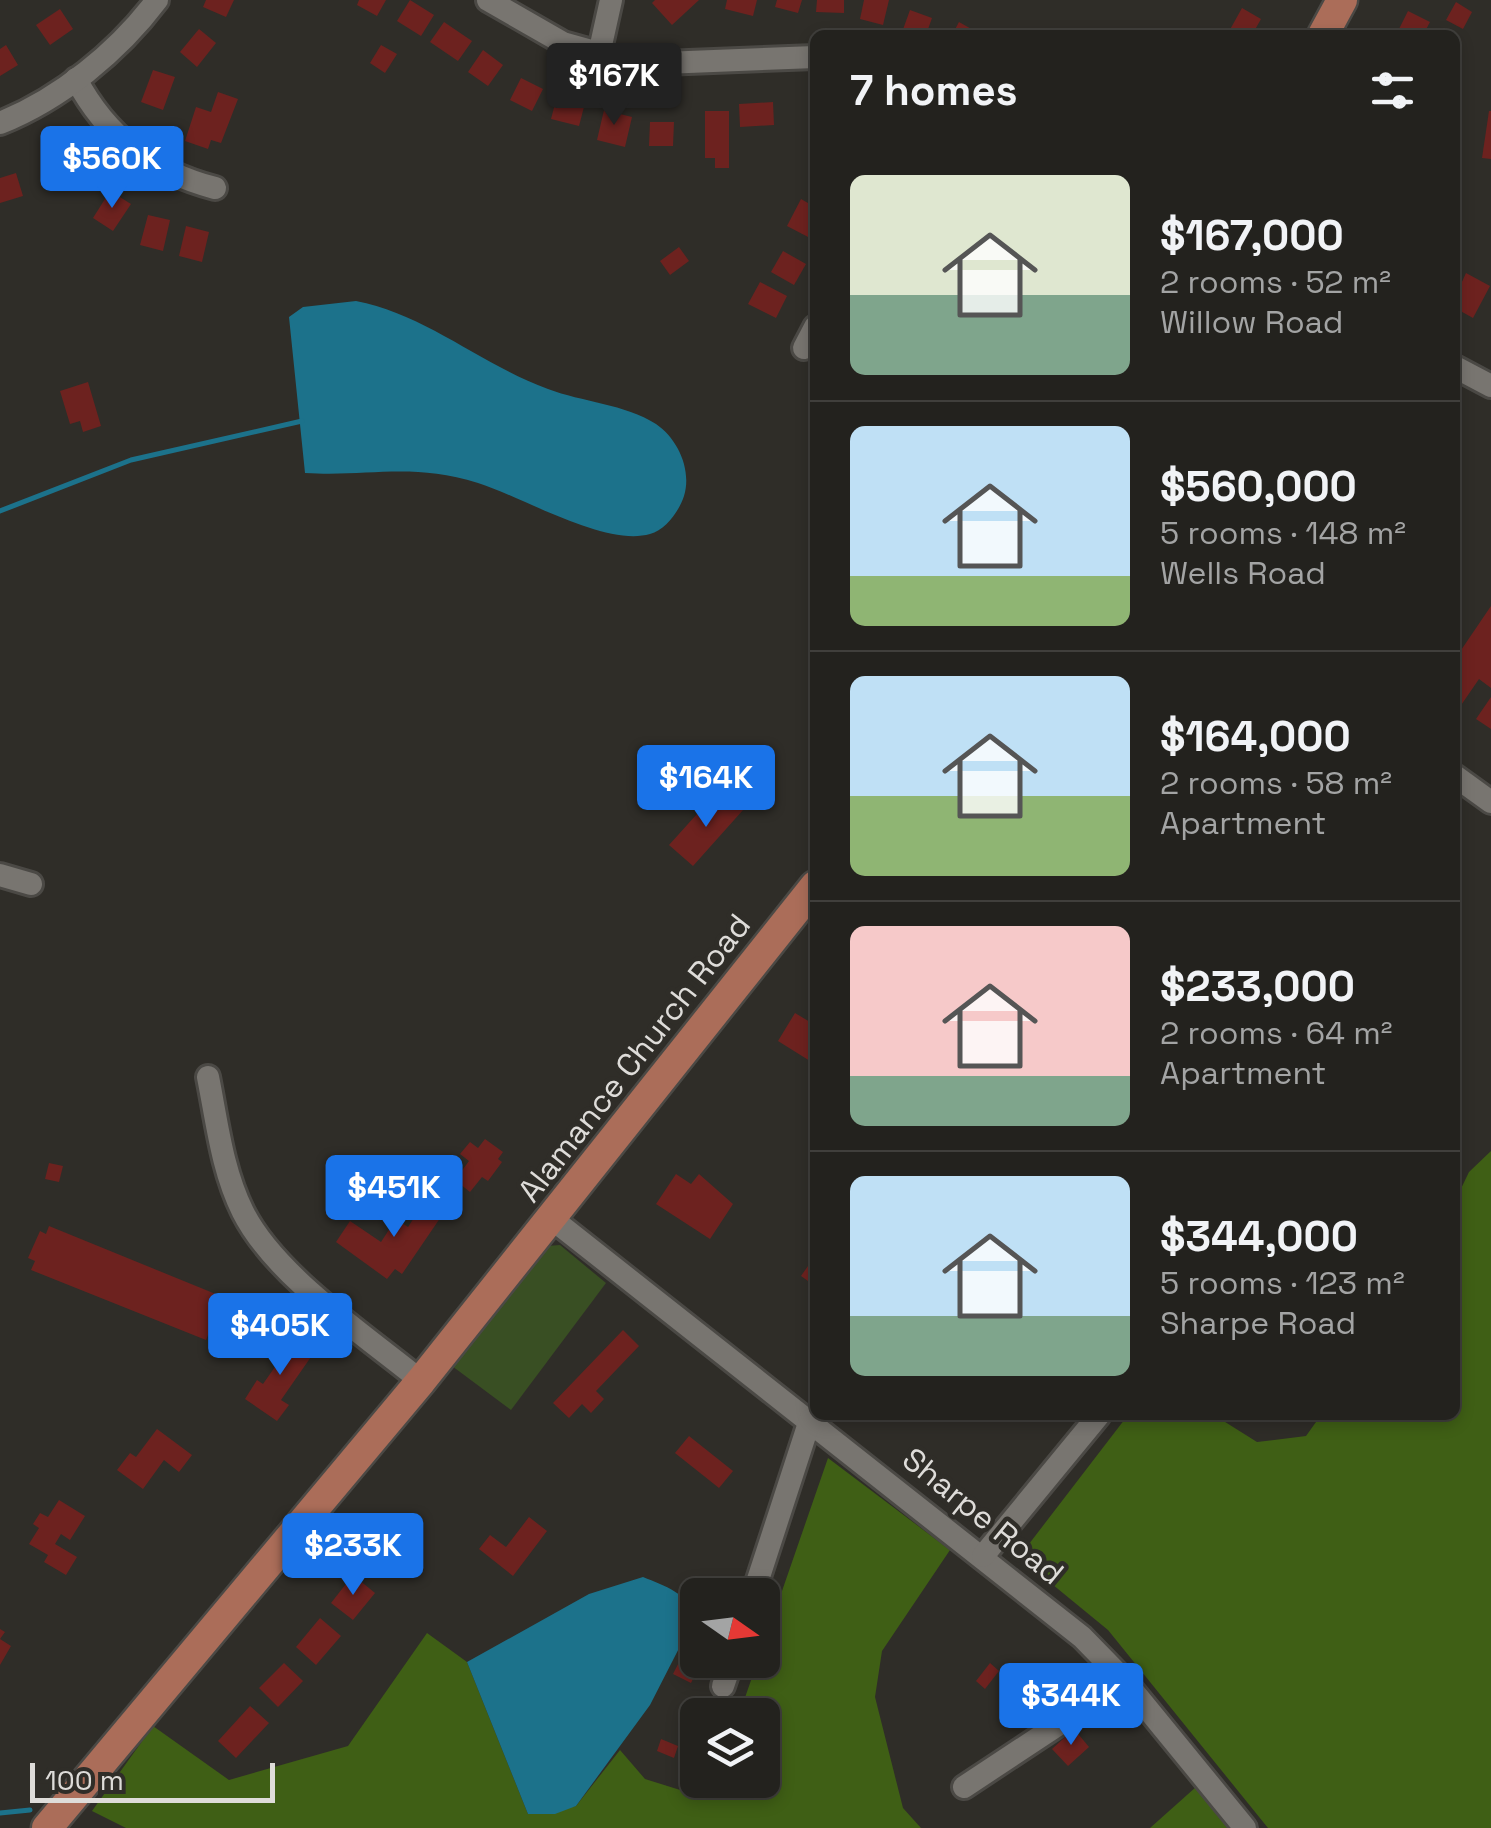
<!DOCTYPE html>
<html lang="en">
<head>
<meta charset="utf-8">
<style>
	:root { --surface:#23221e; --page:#2f2f2b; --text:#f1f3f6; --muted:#a3a4a4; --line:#403f3c; --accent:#1a73e8 }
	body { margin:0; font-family:"Space Grotesk",sans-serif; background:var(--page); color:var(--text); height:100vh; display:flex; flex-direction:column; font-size:38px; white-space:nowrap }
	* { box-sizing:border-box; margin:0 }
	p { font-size:32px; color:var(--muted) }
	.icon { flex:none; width:55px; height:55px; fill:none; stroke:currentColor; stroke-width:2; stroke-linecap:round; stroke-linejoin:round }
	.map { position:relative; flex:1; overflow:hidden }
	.drawer { position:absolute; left:810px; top:30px; width:650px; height:1390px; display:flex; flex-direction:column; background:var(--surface); border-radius:15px; box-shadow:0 5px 15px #0003,0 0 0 2px var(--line) }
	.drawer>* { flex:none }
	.needle { width:65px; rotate:104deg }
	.tools { position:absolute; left:680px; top:1578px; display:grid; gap:20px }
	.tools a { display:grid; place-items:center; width:100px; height:100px; border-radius:15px; background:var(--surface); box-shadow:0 5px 15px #0003,0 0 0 2px var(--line); font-size:50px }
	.scale { position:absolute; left:30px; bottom:25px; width:245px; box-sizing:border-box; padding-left:10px; border:5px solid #dedcd9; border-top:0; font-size:28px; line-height:35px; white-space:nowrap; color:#dedcd9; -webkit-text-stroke:8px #2f2d28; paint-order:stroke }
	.price { position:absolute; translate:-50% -85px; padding:0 22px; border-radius:10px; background:var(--accent); color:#fff; font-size:32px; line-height:65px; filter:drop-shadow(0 2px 5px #0008) }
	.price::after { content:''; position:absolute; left:50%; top:60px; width:30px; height:22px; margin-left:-15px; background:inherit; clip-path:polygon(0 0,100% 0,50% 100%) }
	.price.selected { background:#222; color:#fff }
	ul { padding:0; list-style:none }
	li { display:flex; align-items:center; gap:30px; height:250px; padding:0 40px }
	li+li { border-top:2px solid var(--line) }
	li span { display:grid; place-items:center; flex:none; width:280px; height:200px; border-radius:15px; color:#555 }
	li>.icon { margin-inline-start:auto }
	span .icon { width:120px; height:120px; fill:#fffc; stroke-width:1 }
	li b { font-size:42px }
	h2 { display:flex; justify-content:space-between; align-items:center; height:120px; padding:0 40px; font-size:42px }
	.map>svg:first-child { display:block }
</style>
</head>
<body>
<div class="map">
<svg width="1491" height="1828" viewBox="0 0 1491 1828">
	<rect width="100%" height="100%" fill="#2f2d28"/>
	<!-- green -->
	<polygon fill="#394f23" points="560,1245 606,1283 511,1410 452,1366 547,1246"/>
	<!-- forest -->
	<g fill="#3f5f15">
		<polygon points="1491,1151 1491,1828 1268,1828 1108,1630 1019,1557 1128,1415 1214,1415 1257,1442 1306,1436 1321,1415 1455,1415 1455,1201 1469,1172"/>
		<polygon points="828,1458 950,1550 882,1651 875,1697 903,1808 921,1828 126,1828 92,1811 153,1726 229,1780 348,1746 427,1633 467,1662 528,1814 576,1806 620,1750 645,1779 709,1799 716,1780 762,1780 762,1715 739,1715 758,1660 762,1660 763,1646"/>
		<polygon points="1196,1787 1228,1828 1150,1828"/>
	</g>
	<!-- water -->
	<g fill="#1c728b">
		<path d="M356,301C425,314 482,365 548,389C582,402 625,404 656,424C678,439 692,470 684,496C679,511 666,530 650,534C605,547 523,497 478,483C410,462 370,477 305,473L289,317L303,307Z"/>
		<path d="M643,1577C665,1586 688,1593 695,1617L650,1705L576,1806L555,1814H528L467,1662L589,1594Z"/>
	</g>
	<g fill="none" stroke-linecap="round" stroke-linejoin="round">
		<!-- stream -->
		<g stroke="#1c728b" stroke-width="5">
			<polyline points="0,511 131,460 302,421"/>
			<polyline points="0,1813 30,1810"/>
		</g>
	</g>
	<!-- building -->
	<g fill="#6d221f">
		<polygon points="206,0 234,0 226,17 203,7"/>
		<polygon points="359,0 386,0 377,16 357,5"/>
		<polygon points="410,0 434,15 421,36 397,21"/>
		<polygon points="655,0 699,0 672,25 652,3"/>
		<polygon points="727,0 757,0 753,16 725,9"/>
		<polygon points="777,0 802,0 798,13 775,7"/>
		<polygon points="817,0 844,0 844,13 816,12"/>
		<polygon points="864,0 889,0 883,25 860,19"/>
		<polygon points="1456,2 1472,12 1463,29 1446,20"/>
		<polygon points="1242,8 1261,19 1252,35 1227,35"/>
		<polygon points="60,9 73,29 50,45 36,25"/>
		<polygon points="910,10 932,18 926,35 901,35"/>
		<polygon points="1408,11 1430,22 1423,35 1396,35"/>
		<polygon points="444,22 472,41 458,61 430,42"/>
		<polygon points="959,22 982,35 952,35"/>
		<polygon points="199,29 216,43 197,67 180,52"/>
		<polygon points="6,45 18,65 0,76 0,49"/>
		<polygon points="381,45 397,54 385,73 370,63"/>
		<polygon points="483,50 503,65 488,86 468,72"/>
		<polygon points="153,70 175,77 163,110 141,102"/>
		<polygon points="521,78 543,89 532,111 510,100"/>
		<polygon points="218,92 238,99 221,143 211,140 208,149 185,141 196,107 211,112"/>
		<polygon points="557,96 585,103 579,126 551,119"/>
		<polygon points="773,102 774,125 740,127 739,104"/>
		<polygon points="604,110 632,117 625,147 597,140"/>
		<polygon points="705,111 729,111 729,168 715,168 715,158 705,158"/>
		<polygon points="1489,111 1491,111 1491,159 1482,158"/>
		<polygon points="650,122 674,122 673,146 649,146"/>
		<polygon points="48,147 77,151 72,179 43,174"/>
		<polygon points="16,173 23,196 0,203 0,178"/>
		<polygon points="110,191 131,204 113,231 93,218"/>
		<polygon points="801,199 815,207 810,238 787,226"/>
		<polygon points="148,215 170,220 163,251 140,245"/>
		<polygon points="186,226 209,232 202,262 179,256"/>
		<polygon points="679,247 689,261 670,275 660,261"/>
		<polygon points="783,251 806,264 794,285 771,272"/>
		<polygon points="1466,273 1490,286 1473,318 1455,308 1455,282 1461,284"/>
		<polygon points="760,282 787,296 776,318 748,304"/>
		<polygon points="88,382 101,426 83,432 80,421 70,424 60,391"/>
		<polygon points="1491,606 1491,688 1479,679 1455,714 1455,659"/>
		<polygon points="1491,697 1491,729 1476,719"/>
		<polygon points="725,793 743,810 693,866 669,845 697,814 702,818"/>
		<polygon points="795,1013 815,1025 815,1052 810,1061 778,1041"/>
		<polygon points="485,1139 503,1152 498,1159 502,1162 488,1181 482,1177 470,1192 455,1180 469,1161 460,1154 470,1142 478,1148"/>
		<polygon points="49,1163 63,1166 59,1182 45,1179"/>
		<polygon points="676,1174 691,1184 699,1174 733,1204 710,1239 656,1204"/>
		<polygon points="431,1192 449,1205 402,1274 395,1269 387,1279 336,1242 350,1221 381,1242 396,1219 408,1227"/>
		<polygon points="49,1226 223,1297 206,1340 31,1270 35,1261 28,1258 40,1231 46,1234"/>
		<polygon points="815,1256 815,1286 801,1276"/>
		<polygon points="623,1330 639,1346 596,1391 604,1399 591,1413 582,1404 569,1418 553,1403"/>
		<polygon points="280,1331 313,1354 281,1400 289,1405 277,1421 245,1399 257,1380 263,1384 284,1354 276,1349 281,1343 275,1339"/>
		<polygon points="157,1429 192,1455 179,1472 164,1460 143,1489 117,1470 130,1453 136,1457"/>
		<polygon points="689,1436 733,1471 719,1488 675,1453"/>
		<polygon points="59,1500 85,1516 70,1540 61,1534 55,1544 77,1557 66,1575 44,1562 48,1555 29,1544 39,1528 33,1524 40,1513 48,1517"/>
		<polygon points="529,1517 547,1531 513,1576 479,1549 490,1535 506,1547"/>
		<polygon points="394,1533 413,1553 389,1577 370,1558"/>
		<polygon points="353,1575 375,1593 353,1620 331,1603"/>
		<polygon points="320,1618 341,1636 316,1665 296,1647"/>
		<polygon points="698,1625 698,1660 702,1660 691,1683 673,1674"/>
		<polygon points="0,1629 5,1632 0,1639 11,1646 0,1665"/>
		<polygon points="284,1663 303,1681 278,1707 259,1688"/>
		<polygon points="990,1663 999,1671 985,1689 976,1681"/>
		<polygon points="250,1706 269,1723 236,1758 218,1741"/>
		<polygon points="1074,1729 1089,1747 1068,1766 1052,1749"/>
		<polygon points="661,1739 678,1746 674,1758 657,1751"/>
	</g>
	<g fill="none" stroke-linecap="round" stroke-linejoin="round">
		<!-- minor casing -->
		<g stroke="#4b4945" stroke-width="28">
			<g id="minor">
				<polyline points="488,0 563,43 638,64 815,57"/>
				<polyline points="599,54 611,0"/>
				<path d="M76,79C106,136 153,172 215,188"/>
				<path d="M0,123C60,99 118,52 157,0"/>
				<polyline points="804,348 815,327"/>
				<polyline points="1455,367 1491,386"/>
				<polyline points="1455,776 1491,802"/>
				<polyline points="0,875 31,884"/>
				<path d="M208,1077C217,1122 222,1170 243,1212C275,1276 365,1335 421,1381"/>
				<polyline points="551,1218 1082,1637 1124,1680 1245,1828"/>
				<polyline points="983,1556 1099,1415"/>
				<polyline points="753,1595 810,1420"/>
				<polyline points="723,1686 732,1660"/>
				<polyline points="964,1787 1088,1705 1121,1677"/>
			</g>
		</g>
		<!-- major casing -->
		<g stroke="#4b4945" stroke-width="35">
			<g id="major">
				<polyline points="1323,35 1342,0"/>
				<polyline points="47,1828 421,1381 815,886"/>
			</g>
		</g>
		<!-- minor -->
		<use href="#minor" stroke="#787570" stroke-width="22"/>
		<!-- major -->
		<use href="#major" stroke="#ab6d59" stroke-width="30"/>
	</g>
	<g text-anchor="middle" stroke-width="9" stroke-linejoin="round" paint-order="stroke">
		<!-- street labels -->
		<g font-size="32" fill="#dedcd9" stroke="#2f2d28">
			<text transform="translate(634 1058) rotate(-52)" y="11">Alamance Church Road</text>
			<text transform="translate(983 1516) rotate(39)" y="11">Sharpe Road</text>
		</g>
	</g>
</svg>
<div class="tools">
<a><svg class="needle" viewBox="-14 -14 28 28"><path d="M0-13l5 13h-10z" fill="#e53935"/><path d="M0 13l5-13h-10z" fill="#a3a4a4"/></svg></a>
<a><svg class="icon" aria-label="layers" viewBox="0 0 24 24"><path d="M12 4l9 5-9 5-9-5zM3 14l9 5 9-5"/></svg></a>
</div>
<div class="scale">100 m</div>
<b class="price selected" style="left:614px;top:128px">$167K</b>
<b class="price" style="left:112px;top:211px">$560K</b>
<b class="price" style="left:706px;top:830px">$164K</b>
<b class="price" style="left:394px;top:1240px">$451K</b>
<b class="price" style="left:280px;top:1378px">$405K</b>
<b class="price" style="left:353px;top:1598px">$233K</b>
<b class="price" style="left:1071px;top:1748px">$344K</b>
<section class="drawer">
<h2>7 homes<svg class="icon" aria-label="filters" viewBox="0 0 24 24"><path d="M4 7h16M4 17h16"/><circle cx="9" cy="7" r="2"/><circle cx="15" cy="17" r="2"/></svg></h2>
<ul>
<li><span style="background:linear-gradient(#dfe7d0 60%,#7fa58c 0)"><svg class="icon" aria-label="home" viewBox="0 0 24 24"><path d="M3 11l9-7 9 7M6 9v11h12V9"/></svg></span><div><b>$167,000</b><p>2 rooms · 52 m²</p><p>Willow Road</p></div></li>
<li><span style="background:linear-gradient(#bfe0f5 75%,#8fb573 0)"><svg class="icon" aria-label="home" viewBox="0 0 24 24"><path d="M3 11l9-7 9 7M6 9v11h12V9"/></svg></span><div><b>$560,000</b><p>5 rooms · 148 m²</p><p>Wells Road</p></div></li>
<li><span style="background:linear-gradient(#bfe0f5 60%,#8fb573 0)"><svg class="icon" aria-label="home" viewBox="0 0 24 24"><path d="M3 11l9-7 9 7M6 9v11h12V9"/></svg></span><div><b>$164,000</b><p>2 rooms · 58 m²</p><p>Apartment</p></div></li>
<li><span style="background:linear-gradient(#f6c9c9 75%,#7fa58c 0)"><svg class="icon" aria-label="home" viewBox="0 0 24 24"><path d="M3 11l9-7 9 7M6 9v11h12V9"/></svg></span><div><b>$233,000</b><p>2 rooms · 64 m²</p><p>Apartment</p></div></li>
<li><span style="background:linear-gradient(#bfe0f5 70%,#7fa58c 0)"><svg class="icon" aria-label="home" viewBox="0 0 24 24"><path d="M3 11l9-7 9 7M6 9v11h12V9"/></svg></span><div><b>$344,000</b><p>5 rooms · 123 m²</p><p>Sharpe Road</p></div></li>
</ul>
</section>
</div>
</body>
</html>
